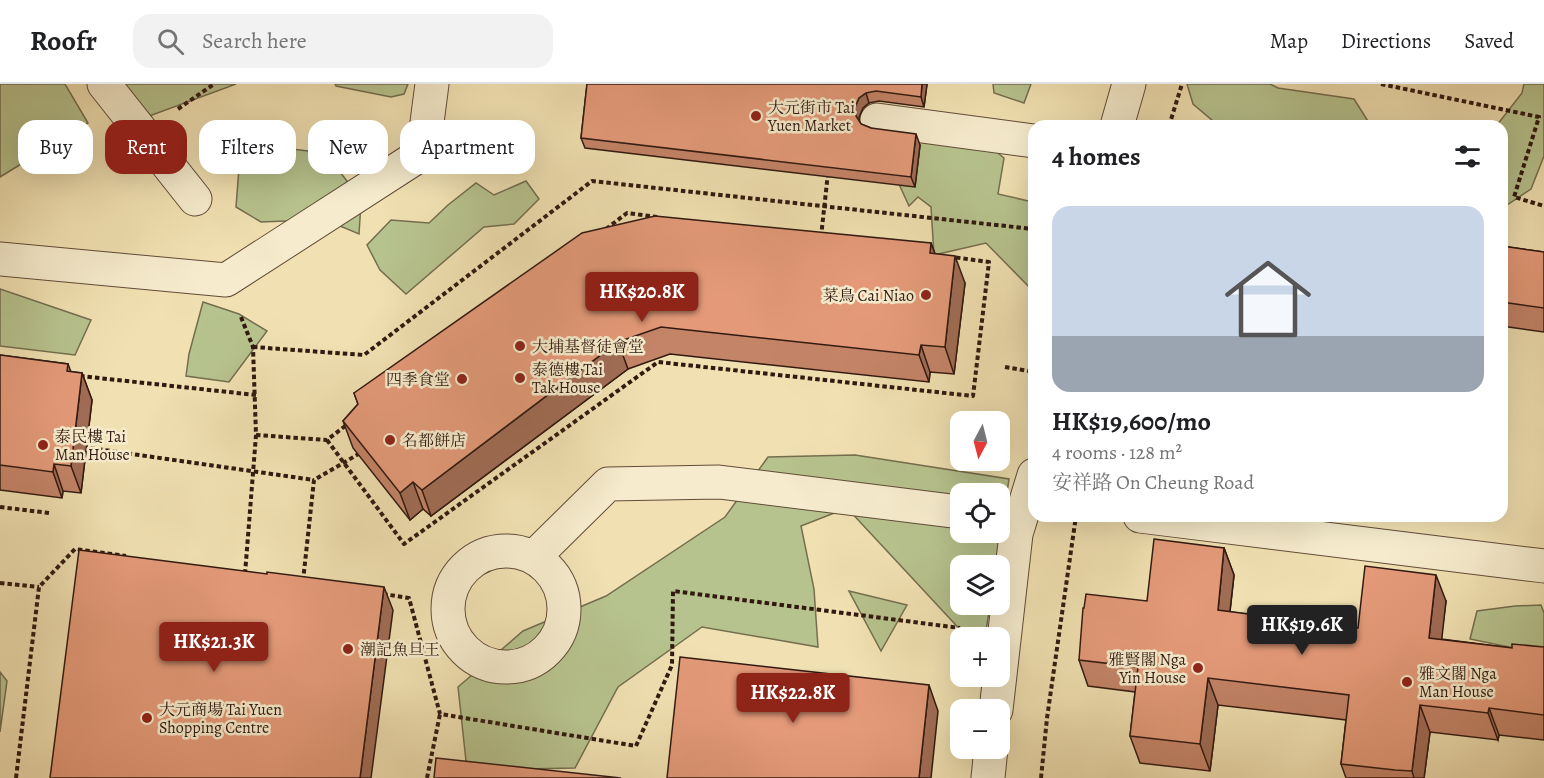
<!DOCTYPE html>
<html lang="en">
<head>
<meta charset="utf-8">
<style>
	:root { --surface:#fff; --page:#f2f2f2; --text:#202124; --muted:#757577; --line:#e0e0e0; --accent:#8f2418 }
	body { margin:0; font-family:Alegreya,"Noto Serif TC",serif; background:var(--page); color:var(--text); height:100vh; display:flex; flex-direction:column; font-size:22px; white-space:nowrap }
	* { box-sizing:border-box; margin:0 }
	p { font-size:20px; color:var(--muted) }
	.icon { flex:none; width:33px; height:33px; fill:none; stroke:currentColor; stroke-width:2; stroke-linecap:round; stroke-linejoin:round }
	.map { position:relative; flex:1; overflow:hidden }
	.details { position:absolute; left:1028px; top:36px; width:480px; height:402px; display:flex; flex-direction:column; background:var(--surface); border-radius:18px; box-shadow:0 6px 24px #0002 }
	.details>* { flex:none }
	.hud { position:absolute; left:18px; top:36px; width:570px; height:54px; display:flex; gap:12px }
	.needle { width:39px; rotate:187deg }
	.controls { position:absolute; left:950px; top:327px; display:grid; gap:12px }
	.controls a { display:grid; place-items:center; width:60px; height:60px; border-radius:12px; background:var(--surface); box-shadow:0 6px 24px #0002; font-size:30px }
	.price { position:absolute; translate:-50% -51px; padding:0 14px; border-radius:6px; background:var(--accent); color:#fff; font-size:20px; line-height:39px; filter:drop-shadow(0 2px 3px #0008) }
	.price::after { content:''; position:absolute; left:50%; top:36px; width:18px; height:14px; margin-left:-9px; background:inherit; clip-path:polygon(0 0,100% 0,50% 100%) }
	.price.current { background:#222; color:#fff }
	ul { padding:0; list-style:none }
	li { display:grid; align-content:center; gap:12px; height:318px; padding:0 24px }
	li+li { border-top:2px solid var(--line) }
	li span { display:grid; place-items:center; height:186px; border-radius:18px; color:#555 }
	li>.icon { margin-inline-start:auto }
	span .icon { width:108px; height:108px; fill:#fffc; stroke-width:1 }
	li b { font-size:26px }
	h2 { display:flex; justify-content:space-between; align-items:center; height:72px; padding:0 24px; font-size:26px }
	.tag { padding:0 21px; border-radius:18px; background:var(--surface); box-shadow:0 6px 24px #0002; font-size:21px; line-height:54px }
	.tag.current { background:var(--accent); color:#fff }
	header { display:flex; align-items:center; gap:36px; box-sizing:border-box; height:84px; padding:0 30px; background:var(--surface); border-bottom:2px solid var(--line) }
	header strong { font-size:28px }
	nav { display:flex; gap:33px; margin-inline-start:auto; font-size:21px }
	.search { width:420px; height:54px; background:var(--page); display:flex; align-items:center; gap:15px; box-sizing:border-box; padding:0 21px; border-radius:18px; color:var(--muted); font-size:22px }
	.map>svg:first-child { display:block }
</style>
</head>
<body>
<header>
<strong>Roofr</strong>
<div class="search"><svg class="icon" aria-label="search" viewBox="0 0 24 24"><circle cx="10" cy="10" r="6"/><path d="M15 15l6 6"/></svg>Search here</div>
<nav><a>Map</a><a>Directions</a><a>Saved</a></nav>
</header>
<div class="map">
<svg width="1544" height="694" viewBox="0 0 1544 694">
	<rect width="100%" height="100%" fill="#f1e1b2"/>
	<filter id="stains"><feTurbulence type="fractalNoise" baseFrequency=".00333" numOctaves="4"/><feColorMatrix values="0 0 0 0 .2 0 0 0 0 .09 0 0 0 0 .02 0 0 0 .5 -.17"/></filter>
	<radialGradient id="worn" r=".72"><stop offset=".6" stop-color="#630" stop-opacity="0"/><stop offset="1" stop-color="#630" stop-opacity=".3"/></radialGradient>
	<!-- green -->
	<g fill="#b7c38e" stroke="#746e4f" stroke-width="1.5" fill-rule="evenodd">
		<polygon points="0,0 65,0 88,39 0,93"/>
		<polygon points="89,0 236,0 144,34"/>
		<polygon points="335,0 408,0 404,10 391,13 336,2"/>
		<polygon points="993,0 1031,0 1024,19 994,9"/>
		<polygon points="1187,0 1270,0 1278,4 1354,15 1371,42 1219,42 1193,20"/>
		<polygon points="1524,0 1544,0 1544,72 1531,105 1504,123 1502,92 1502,42 1497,42 1497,41 1522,9"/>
		<polygon points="956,35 1004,74 998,110 1033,118 1033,207 986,159 934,171 931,123 918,113 909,122 893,87 912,55"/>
		<polygon points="266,62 325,69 354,106 361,119 359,150 333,139 311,136 261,138 236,123 239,84"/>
		<polygon points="526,97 539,115 514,140 484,143 406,210 380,186 367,161 391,136 429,139 448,121 476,99 494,111"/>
		<polygon points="0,205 91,236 75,271 0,262"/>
		<polygon points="203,218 239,230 267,247 229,298 186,292 189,270"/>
		<path d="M855,371L1009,395L996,481L960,482V520L990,521L985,553H967L847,424L801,442L814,505L818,563L702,543L618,603L575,684L467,686L458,603L523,547L606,512L725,433L768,373ZM960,410H999V448H960Z"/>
		<polygon points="849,507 907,521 881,567"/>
		<polygon points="1541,521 1544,529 1544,569 1543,570 1470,555 1477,527 1515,522"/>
		<polygon points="0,588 7,597 0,648"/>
	</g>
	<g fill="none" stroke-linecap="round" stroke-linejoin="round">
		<!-- minor casing -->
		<g stroke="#614b38" stroke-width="35">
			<g id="minor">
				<polyline points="104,0 195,115"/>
				<polyline points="877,36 1034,57"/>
				<polyline points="1117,42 1129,0"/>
				<polyline points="0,175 226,196 423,69 432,0"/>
				<polyline points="1140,432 1544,482"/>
				<circle cx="506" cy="525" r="58"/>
				<polyline points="534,473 608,400 719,398 960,428"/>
				<polyline points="996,626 1016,450 1034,391"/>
				<polyline points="988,694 991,664"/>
			</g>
		</g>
		<!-- path -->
		<g stroke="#311910" stroke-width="4" stroke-dasharray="4.5 3" stroke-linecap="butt">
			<polyline points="1381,0 1539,33 1514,113 1544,122"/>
			<polyline points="178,25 214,0"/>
			<polyline points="1169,42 1182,0"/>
			<polyline points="606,145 627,129 657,133"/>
			<polyline points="241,233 253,263 256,351 245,490 248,490"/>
			<polyline points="253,263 364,271 592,97 1033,145"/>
			<polyline points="1005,283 1034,288"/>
			<polyline points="80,292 256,311"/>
			<polyline points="256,351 327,356 349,339"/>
			<polyline points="327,356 404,460 658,278 973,312 989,178 952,173"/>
			<polyline points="0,423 49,429"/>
			<polyline points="0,499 39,503"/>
			<polyline points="383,510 409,514 440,630 636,662 672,581 673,507 960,544"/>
			<polyline points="16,694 39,503 75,465 126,472"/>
			<polyline points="427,694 440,630"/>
			<polyline points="1041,694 1047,634 1076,432"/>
		</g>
		<!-- minor -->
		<use href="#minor" stroke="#f6eccd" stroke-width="33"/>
		<!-- path-bridge -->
		<g stroke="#311910" stroke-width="4" stroke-dasharray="4.5 3" stroke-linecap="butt">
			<polyline points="821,153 828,89"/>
			<polyline points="83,363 314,396"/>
			<polyline points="303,497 314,396 362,368"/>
		</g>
	</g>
	<!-- wall -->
	<g fill="#c48468" stroke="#311910" stroke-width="1.5">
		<polygon points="587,0 927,0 924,23 879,17 869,19 863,24 859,33 859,37 861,40 871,44 920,61 915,103 585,64 581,54"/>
		<polygon points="931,159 935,170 965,199 954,290 930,288 929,298 670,270 628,285 431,432 423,425 410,436 353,364 343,337 358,320 354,309"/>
		<polygon points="1502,162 1544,168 1544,248 1502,242"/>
		<polygon points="0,271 68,280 71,288 82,289 92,316 81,409 63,407 62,414 0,406"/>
		<polygon points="1224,464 1234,491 1230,528 1358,544 1446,517 1441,555 1512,564 1544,563 1544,656 1499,651 1498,656 1430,648 1424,694 1346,694 1341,680 1346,636 1218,621 1210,687 1140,679 1130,652 1135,608 1088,602 1079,576 1147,517"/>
	</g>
	<!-- shaded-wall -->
	<g fill="#a06c55" stroke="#311910" stroke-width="1.5">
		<polygon points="922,0 927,0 924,23 921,13"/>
		<polygon points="866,9 869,19 863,24 859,33 860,43 856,32 855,23 859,14"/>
		<polygon points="916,50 920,61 915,103 911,93"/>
		<polygon points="931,159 941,186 930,169"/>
		<polygon points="955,172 965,199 954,290 945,263"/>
		<polygon points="618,258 628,285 431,432 422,406"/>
		<polygon points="921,261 930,288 929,298 919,271"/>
		<polygon points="82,289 92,316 81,409 71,382"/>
		<polygon points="54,380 63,407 62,414 53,388"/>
		<polygon points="413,398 423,425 410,436 400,409"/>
		<polygon points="1224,464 1234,491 1227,553 1218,526"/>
		<polygon points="1436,491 1446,517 1439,580 1429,554"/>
		<polygon points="384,503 393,526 371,694 360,694"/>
		<polygon points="1208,594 1218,621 1210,687 1200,660"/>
		<polygon points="929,601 938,627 931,694 919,694"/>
		<polygon points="1420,621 1430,648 1424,694 1414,694 1412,687"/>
		<polygon points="1489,624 1499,651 1498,656 1488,629"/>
	</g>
	<!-- building -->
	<g fill="#e49a79" stroke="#311910" stroke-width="1.5">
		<polygon points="587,0 922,0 921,13 876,7 866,9 859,14 855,23 856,32 861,40 871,44 916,50 911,93 581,54"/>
		<polygon points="655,132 931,159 930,169 955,172 945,263 921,261 919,271 661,243 618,258 422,406 413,398 400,409 343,337 358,320 354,309 582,149"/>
		<polygon points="1502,162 1544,168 1544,224 1502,218"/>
		<polygon points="0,271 68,280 67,287 82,289 71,382 54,380 53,388 0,381"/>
		<polygon points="1154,455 1224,464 1218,526 1358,544 1365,482 1436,491 1429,554 1512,564 1512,560 1544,563 1544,631 1489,624 1488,629 1420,621 1412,687 1395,686 1341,680 1349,611 1208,594 1200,660 1130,652 1138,583 1079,576 1083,524 1084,524 1086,510 1147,517"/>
		<polygon points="79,466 267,490 267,488 384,503 360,694 50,694"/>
		<polygon points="680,573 929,601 919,694 667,694"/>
		<polygon points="436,674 621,694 434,694"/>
	</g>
	<!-- markers -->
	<g fill="#8f2418" stroke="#f6eccd" stroke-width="2">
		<circle cx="756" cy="32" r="6"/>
		<circle cx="926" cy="211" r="6"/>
		<circle cx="520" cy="262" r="6"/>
		<circle cx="520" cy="294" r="6"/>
		<circle cx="462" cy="295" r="6"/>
		<circle cx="390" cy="356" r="6"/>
		<circle cx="43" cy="361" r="6"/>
		<circle cx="348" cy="565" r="6"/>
		<circle cx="1198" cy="584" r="6"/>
		<circle cx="1407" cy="598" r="6"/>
		<circle cx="147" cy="634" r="6"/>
	</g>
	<g text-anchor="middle" stroke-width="5" stroke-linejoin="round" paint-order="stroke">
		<!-- poi labels -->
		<g font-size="16" fill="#311910" stroke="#f6eccd" text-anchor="start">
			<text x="768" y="29">大元街市 Tai<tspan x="768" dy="18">Yuen Market</tspan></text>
			<text x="914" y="217" text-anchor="end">菜鳥 Cai Niao</text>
			<text x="532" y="268">大埔基督徒會堂</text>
			<text x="532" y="291">泰德樓 Tai<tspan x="532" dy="18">Tak House</tspan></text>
			<text x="450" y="301" text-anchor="end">四季食堂</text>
			<text x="55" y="358">泰民樓 Tai<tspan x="55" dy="18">Man House</tspan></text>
			<text x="402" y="362">名都餅店</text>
			<text x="360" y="571">潮記魚旦王</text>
			<text x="1186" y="581" text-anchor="end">雅賢閣 Nga<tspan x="1186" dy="18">Yin House</tspan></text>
			<text x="1419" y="595">雅文閣 Nga<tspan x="1419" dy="18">Man House</tspan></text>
			<text x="159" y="631">大元商場 Tai Yuen<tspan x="159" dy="18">Shopping Centre</tspan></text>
		</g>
	</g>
	<rect width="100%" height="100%" filter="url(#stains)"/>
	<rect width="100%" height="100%" fill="url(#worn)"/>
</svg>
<div class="controls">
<a><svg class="needle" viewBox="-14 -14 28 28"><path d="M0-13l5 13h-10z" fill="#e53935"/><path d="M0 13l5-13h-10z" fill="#757577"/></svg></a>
<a><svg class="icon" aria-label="locate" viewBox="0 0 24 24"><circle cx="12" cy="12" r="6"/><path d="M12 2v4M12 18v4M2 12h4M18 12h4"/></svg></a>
<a><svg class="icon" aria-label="layers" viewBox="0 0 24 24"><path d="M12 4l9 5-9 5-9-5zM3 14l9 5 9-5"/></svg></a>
<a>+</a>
<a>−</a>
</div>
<b class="price" style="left:642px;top:239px">HK$20.8K</b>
<b class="price current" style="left:1302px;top:572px">HK$19.6K</b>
<b class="price" style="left:214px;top:589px">HK$21.3K</b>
<b class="price" style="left:793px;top:640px">HK$22.8K</b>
<div class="hud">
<a class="tag">Buy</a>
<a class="tag current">Rent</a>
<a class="tag">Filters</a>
<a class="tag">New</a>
<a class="tag">Apartment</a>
</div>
<section class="details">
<h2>4 homes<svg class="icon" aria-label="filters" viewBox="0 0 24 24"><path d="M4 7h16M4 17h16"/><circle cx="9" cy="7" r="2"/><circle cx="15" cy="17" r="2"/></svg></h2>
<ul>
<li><span style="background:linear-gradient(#c9d6e8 70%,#9aa5b1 0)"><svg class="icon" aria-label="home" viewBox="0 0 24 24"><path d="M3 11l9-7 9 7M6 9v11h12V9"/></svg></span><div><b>HK$19,600/mo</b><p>4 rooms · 128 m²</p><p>安祥路 On Cheung Road</p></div></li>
</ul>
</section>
</div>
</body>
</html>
